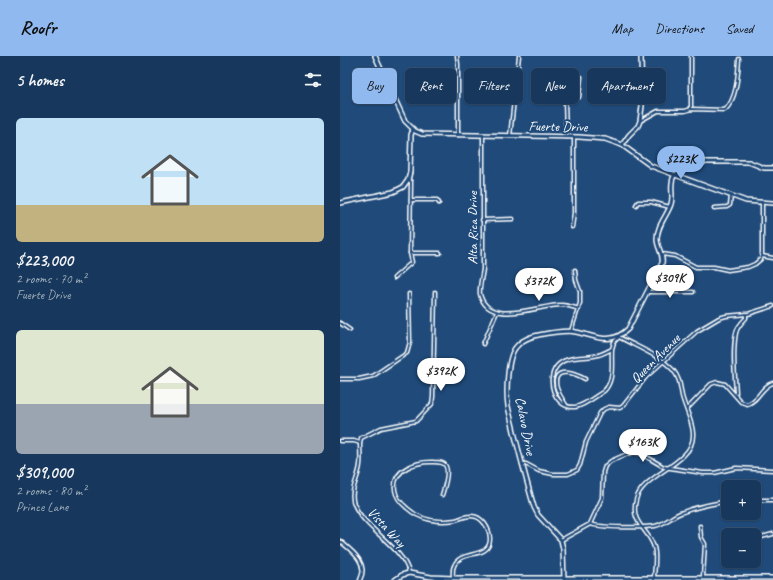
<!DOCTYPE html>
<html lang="en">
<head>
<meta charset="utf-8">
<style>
	:root { --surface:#17385c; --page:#244365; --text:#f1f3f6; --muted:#9eacbb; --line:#365272; --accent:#90b9f0 }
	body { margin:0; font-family:Caveat,sans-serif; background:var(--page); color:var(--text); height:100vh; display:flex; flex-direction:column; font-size:15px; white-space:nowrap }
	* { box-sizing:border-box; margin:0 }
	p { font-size:13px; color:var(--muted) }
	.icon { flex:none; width:22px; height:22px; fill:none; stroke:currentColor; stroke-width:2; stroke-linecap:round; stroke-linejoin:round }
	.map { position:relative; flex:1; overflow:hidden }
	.drawer { display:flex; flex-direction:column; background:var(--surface); width:340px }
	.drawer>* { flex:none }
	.guide { position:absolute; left:12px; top:12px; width:361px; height:36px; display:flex; gap:8px }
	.buttons { position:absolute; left:381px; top:424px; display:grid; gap:8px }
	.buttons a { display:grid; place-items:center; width:40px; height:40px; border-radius:6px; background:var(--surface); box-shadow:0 1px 3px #0004,0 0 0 1px var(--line); font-size:20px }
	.price { position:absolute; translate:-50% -34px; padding:0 9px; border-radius:14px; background:#fff; color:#222; font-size:13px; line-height:26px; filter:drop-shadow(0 1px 2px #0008) }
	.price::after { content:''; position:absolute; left:50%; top:24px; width:12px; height:9px; margin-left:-6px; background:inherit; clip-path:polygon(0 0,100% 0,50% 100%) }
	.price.active { background:var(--accent); color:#111 }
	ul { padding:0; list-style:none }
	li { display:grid; align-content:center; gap:8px; height:212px; padding:0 16px }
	li span { display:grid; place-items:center; height:124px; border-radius:6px; color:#555 }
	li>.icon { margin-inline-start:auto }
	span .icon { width:72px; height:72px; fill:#fffc; stroke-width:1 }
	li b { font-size:17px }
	h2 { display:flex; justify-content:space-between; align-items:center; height:48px; padding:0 16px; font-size:17px }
	.pill { padding:0 14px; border-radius:6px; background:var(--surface); box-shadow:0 1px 3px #0004,0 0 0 1px var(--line); font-size:14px; line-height:36px }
	.pill.active { background:var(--accent); color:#111 }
	header { display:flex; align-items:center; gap:24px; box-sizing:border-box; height:56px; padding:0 20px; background:var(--accent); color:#111 }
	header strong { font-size:19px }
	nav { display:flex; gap:22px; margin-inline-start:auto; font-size:14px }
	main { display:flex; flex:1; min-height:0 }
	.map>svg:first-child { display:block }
</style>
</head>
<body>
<header>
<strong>Roofr</strong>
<nav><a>Map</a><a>Directions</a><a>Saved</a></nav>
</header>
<main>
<section class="drawer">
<h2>5 homes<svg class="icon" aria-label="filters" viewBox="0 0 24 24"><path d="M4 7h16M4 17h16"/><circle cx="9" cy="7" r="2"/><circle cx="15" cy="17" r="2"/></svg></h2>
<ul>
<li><span style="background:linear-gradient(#bfe0f5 70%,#c2b280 0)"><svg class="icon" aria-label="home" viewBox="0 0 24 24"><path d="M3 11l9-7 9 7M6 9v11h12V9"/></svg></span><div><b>$223,000</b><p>2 rooms · 70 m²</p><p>Fuerte Drive</p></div></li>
<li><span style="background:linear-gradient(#dfe7d0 60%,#9aa5b1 0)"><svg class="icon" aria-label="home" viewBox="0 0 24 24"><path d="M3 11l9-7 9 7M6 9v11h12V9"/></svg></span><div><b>$309,000</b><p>2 rooms · 80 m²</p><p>Prince Lane</p></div></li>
</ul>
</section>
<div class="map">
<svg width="433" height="524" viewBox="0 0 433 524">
	<rect width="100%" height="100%" fill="#1f4a7a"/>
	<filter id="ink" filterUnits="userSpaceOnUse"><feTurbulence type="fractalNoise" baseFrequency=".025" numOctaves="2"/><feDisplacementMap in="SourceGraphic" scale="8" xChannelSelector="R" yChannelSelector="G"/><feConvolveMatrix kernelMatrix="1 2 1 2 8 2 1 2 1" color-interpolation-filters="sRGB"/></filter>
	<g filter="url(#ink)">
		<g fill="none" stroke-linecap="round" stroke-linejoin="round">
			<!-- street casing -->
			<g stroke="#fff" stroke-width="5">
				<g id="street">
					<polyline points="117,0 118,8 118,79"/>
					<polyline points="351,53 351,0"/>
					<path d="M300,65L318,55H345L351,53L385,54C397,43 398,18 399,3"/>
					<path d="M143,80V213C142,221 139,231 140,238C148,272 199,249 221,249C227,249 233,251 239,253"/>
					<polyline points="170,80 179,0"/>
					<polyline points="226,81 225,43 227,41 239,41 241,21"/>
					<polyline points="71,144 97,144 99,147"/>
					<polyline points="296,149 298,146 311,146 330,151"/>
					<polyline points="374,152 387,151 390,149 391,140"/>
					<polyline points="142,164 173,163"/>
					<polyline points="232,171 234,157 234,81"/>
					<polyline points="70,197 100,197"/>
					<polyline points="322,198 335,200 356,211 374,211 388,214 408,211 415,208 421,203 422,200 422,147"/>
					<polyline points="422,200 433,202"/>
					<polyline points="54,222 72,206 70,197 71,126 69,124"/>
					<polyline points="308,236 353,236"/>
					<polyline points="0,267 10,274"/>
					<polyline points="231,275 240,247 240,235 236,224 235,214"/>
					<polyline points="143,288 157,256"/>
					<path d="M272,293C271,307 275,324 264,335C256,340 244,350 235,351C214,353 204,321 219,308C228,300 243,302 254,300C261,299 266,296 272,293L274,286L279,281C297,291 319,299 333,314C340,322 340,330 342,340C347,360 363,381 344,399C330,414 300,425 296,444C290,468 308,472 314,491C317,501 314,513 314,524"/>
					<polyline points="0,323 19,323 33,320 67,297 70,286 69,238"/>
					<path d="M396,337C395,318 392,296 396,277C397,271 402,266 406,262V258"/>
					<path d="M226,349C222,342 215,334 216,325C217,310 238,319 245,323"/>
					<path d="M347,353L371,328L377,326L385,328L401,346L407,348C419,345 421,330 433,327"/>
					<path d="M0,385H14L20,387C20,394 21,402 20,409C19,421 9,435 14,448C24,473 64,492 69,517"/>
					<polyline points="20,387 21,382 41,372 76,365 92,348 93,341 95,236"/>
					<polyline points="182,408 186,408 199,415 213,418 228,418 237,414 240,409 246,386 260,357 264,353 269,351 280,352 283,350 306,321 357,275 379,262 386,260 408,258 433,250"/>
					<path d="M102,439C104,433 110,415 105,409C103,406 97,406 94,406C77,405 52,413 55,434C56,441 62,448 67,452C80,464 98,467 115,464C120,463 125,460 130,460C142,459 150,473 150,483C150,504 120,493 114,510C112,513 113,518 113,522"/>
					<polyline points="414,444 433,444"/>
					<path d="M250,468C262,472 302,472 315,470C325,468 333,459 343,456C358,450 372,448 388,445"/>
					<polyline points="360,470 361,481 365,488 363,521"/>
					<polyline points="414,483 433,478"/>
					<polyline points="221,484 250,468 262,442 263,416 265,410 271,405 287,398 294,396 300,397 324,411 363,417 374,417 396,412 433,414"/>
					<path d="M0,485C12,495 29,507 20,524"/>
				</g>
			</g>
			<!-- secondary casing -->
			<g stroke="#fff" stroke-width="6">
				<g id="secondary">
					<polyline points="35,0 65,65 75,75 82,78 239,81 265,83 282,89 311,110 406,145 433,147"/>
					<polyline points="282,89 289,79 298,70 300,65 302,50 301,0"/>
					<polyline points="0,147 53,136 63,131 68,124 70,116 71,79 73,73"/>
					<polyline points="55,524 62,519 69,517 91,521 113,522 433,522"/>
					<path d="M224,524L223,493L221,484L198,459L194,451C187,427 181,403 175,380C173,370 170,360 168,350C166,336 167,301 176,291C184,281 197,279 209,277C218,276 228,274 236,276C256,280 270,290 288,273L322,207C324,198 317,192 317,183C317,169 327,160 331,148C334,140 329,128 334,120C336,118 338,118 339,116C343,111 343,108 350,106H409L424,112H433"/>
				</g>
			</g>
			<!-- street -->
			<use href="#street" stroke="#1f4a7a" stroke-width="2"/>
			<!-- secondary -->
			<use href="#secondary" stroke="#1f4a7a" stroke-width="3"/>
		</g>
	</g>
	<g text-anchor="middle" stroke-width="4" stroke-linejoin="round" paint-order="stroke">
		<!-- street labels -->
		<g font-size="14" fill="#fff" stroke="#1f4a7a">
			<text transform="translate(218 70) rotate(1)" y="5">Fuerte Drive</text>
			<text transform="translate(132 172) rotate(-90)" y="5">Alta Rica Drive</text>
			<text transform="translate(315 302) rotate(-45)" y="5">Queen Avenue</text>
			<text transform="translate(186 370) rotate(79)" y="5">Calavo Drive</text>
			<text transform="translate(47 471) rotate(47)" y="5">Vista Way</text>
		</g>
	</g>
</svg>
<div class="buttons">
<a>+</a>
<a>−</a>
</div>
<b class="price active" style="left:341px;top:124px">$223K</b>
<b class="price" style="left:330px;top:243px">$309K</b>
<b class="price" style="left:199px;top:246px">$372K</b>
<b class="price" style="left:101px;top:336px">$392K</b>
<b class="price" style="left:303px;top:407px">$163K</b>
<div class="guide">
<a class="pill active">Buy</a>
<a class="pill">Rent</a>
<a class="pill">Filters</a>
<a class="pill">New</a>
<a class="pill">Apartment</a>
</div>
</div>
</main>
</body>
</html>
